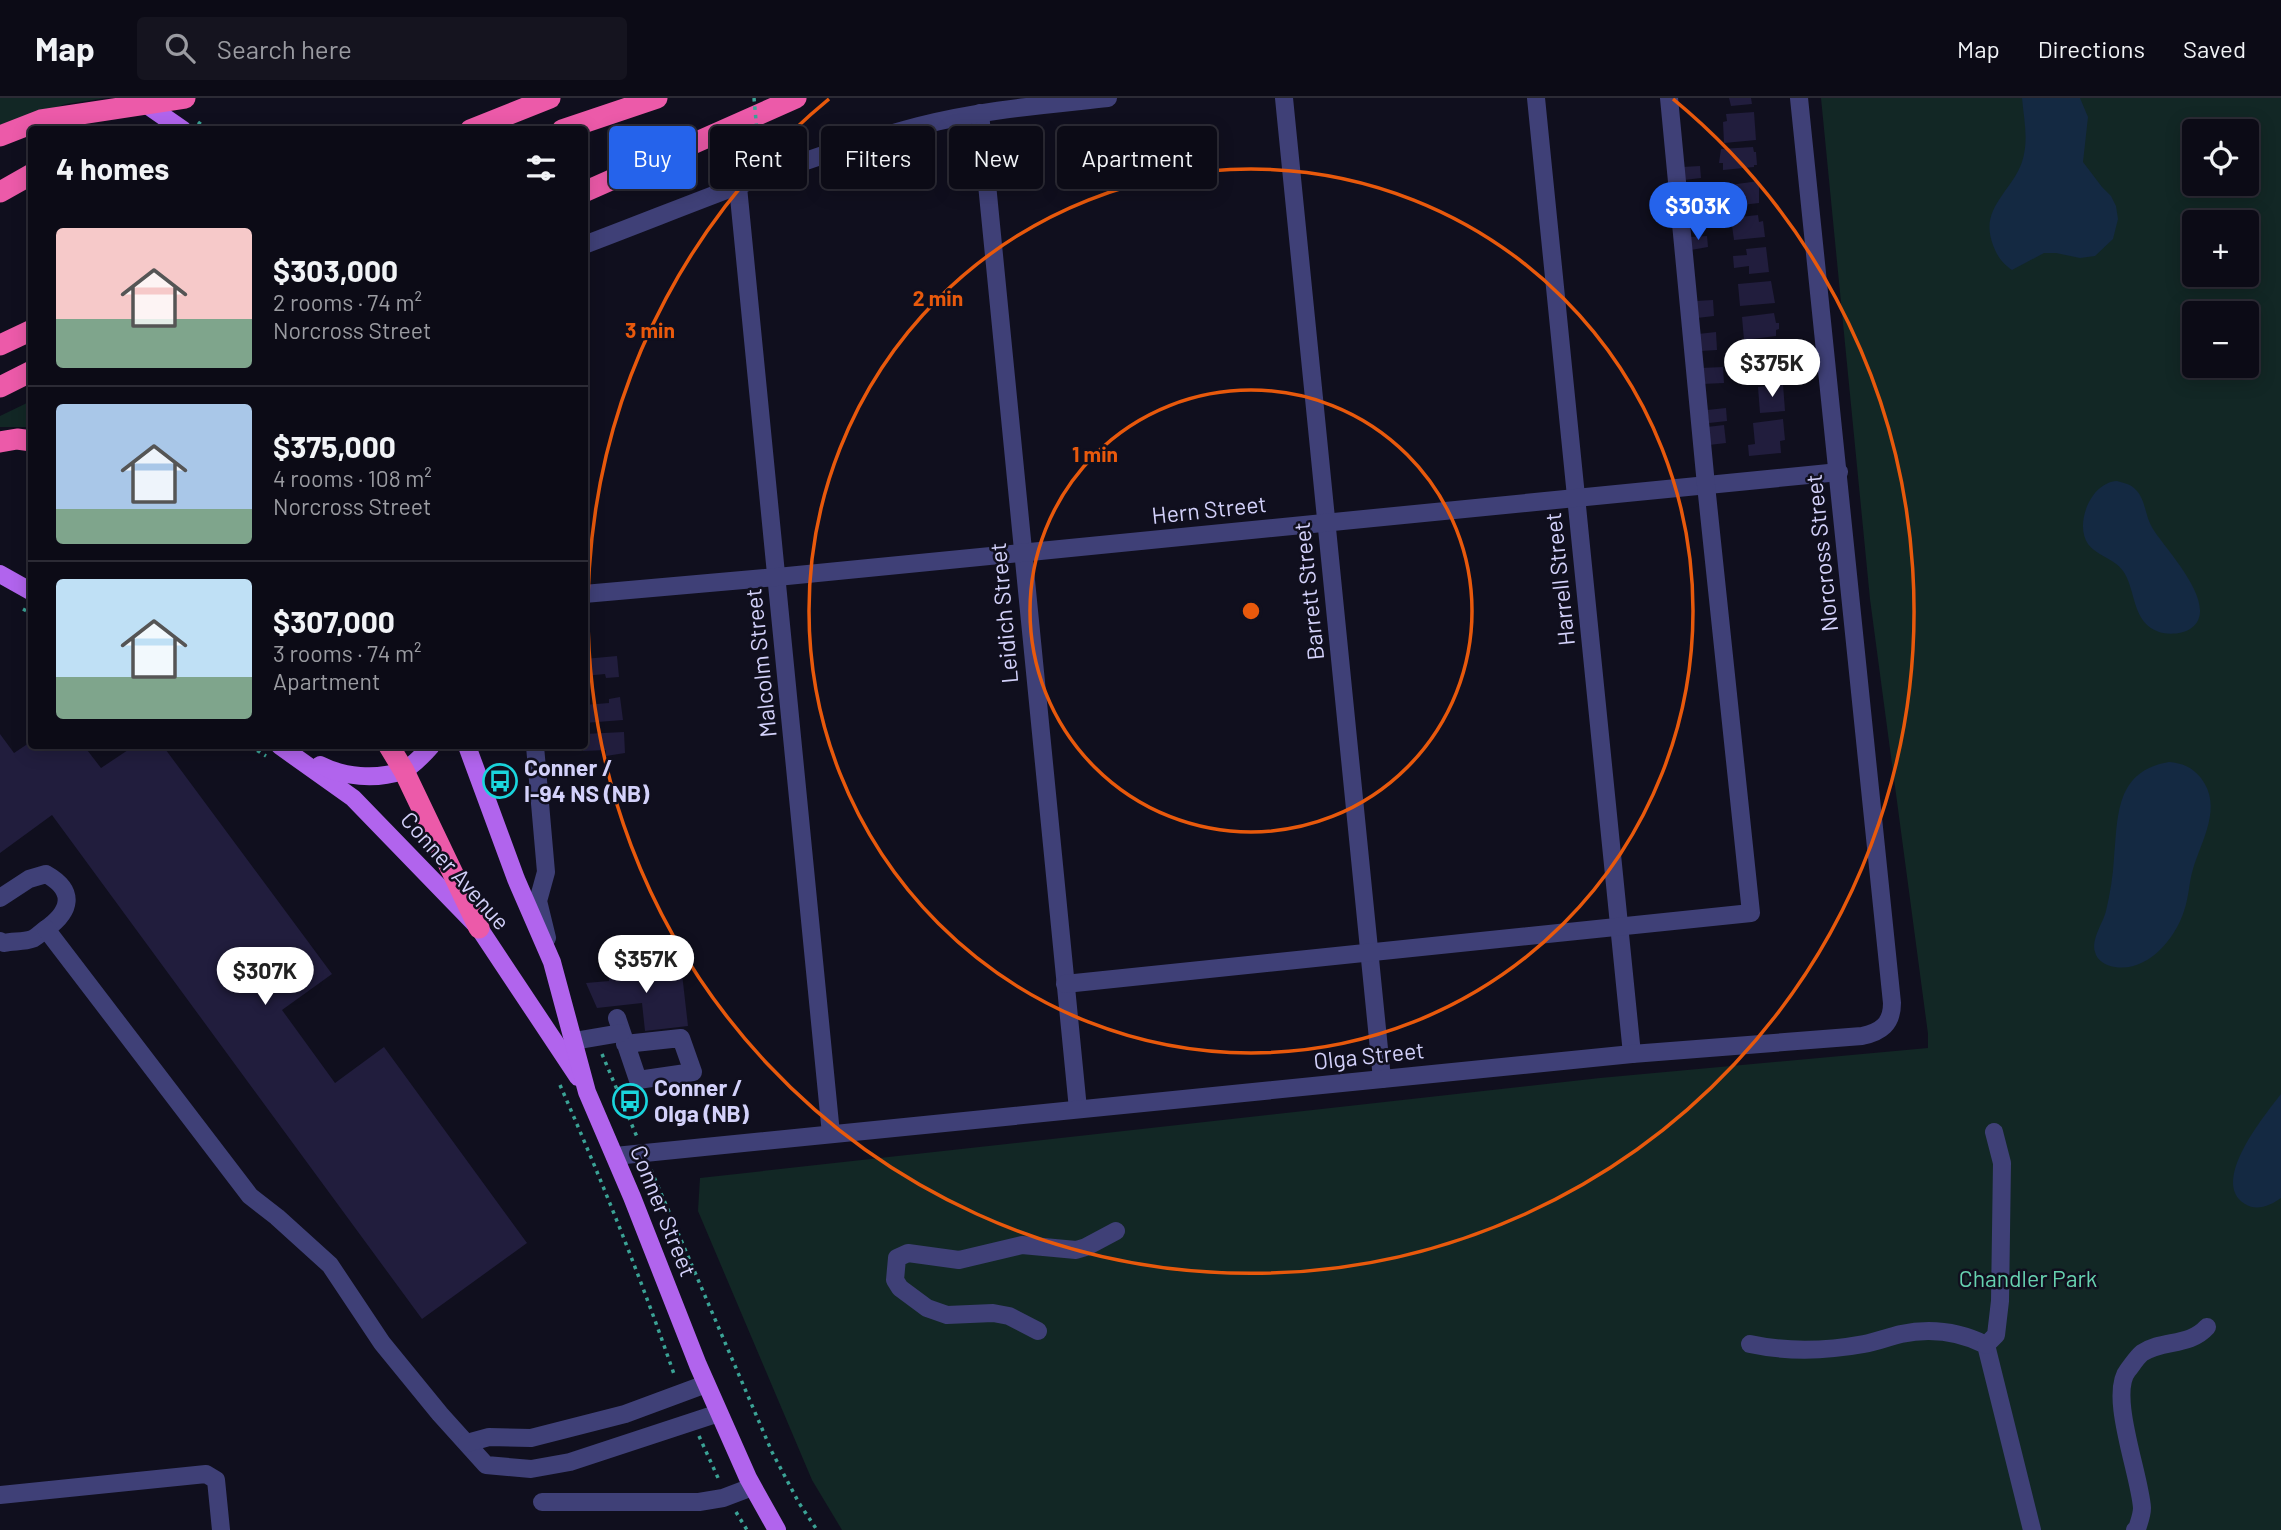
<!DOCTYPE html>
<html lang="en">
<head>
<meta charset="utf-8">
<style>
	:root { --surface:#0c0b16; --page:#15141f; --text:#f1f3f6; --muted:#9a9ba1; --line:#2c2b35; --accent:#2563eb }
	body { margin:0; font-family:Barlow,sans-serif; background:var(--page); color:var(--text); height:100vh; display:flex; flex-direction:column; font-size:26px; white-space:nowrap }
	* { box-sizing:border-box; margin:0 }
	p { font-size:23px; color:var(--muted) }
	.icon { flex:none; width:38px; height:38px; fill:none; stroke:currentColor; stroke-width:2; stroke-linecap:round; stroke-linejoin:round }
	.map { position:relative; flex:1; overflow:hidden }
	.drawer { position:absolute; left:28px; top:28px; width:560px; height:623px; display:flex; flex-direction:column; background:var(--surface); border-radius:7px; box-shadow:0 4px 18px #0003,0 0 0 2px var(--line) }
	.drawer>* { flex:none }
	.hud { position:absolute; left:609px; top:28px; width:665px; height:63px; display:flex; gap:14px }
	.controls { position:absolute; left:2182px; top:21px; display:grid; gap:14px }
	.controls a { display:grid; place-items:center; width:77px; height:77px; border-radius:7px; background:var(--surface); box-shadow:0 4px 18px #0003,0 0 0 2px var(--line); font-size:35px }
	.price { position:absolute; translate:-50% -60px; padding:0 16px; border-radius:24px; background:#fff; color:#222; font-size:23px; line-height:46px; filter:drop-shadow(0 2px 4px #0008) }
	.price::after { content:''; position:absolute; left:50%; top:42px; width:21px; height:16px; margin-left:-10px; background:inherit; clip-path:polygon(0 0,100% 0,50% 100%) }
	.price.active { background:var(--accent); color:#fff }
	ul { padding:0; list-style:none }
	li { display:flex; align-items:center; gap:21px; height:175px; padding:0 28px }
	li+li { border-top:2px solid var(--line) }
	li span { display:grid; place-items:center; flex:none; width:196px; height:140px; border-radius:7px; color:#555 }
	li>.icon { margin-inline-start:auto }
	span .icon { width:84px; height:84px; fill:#fffc; stroke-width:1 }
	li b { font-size:30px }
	h2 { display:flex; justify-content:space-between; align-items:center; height:84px; padding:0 28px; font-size:30px }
	.chip { padding:0 24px; border-radius:7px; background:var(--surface); box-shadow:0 4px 18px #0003,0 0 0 2px var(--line); font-size:24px; line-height:63px }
	.chip.active { background:var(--accent); color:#fff }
	header { display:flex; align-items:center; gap:42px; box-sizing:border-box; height:98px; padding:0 35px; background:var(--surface); border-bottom:2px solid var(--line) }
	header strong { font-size:33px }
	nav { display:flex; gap:38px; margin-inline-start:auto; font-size:24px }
	.search { width:490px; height:63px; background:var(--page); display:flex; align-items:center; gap:18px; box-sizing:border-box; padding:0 24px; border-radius:7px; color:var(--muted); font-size:26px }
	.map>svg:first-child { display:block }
</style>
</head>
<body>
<header>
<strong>Map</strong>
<div class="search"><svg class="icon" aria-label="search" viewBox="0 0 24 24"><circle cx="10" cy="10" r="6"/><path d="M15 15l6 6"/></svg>Search here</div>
<nav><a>Map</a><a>Directions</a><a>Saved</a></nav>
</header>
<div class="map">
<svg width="2281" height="1432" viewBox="0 0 2281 1432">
	<rect width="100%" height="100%" fill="#100f1e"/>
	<!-- green -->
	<g fill="#122725" fill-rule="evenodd">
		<polygon points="0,0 106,0 66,6 0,27"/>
		<path d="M1821,0H2281V1432H842L812,1382L698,1113L700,1080L1600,980L1928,950V936L1870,501ZM2194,33H2247V86H2194ZM2194,124H2247V177H2194ZM2194,215H2247V268H2194Z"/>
		<polygon points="31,303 31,329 0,329 0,318"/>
	</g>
	<!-- water -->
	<g fill="#142942">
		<path d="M2022,0H2080L2088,19L2083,64L2102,89L2111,98L2116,108L2118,121L2113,141L2095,158L2080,160L2056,155H2044L2012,172C2002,165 1997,158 1993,147C1979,110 2011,95 2022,64C2029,42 2024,23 2022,0Z"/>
		<path d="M2117,383C2124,385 2131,386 2136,392C2146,402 2145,419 2153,431C2165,451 2223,510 2190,531C2183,536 2168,537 2159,534C2133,525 2136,496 2125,476C2117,461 2098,459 2088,446C2074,426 2091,384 2117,383Z"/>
		<path d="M2169,664C2182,665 2192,669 2201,680C2223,709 2202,741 2193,771C2189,784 2189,799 2184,813C2175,841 2148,874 2115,869C2107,868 2097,863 2095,854C2091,841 2103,825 2106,813C2110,796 2113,778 2114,760C2118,718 2115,673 2169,664Z"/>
		<path d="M2281,996V1100C2271,1107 2257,1114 2245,1106C2209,1084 2265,1017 2281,996Z"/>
	</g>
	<!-- building -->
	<g fill="#211d3d">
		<polygon points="1729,0 1751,0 1752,6 1731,8"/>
		<polygon points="1754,14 1756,42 1724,45 1723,24 1727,23 1726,16"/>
		<polygon points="1753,49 1754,54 1756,54 1757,67 1754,67 1754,69 1723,72 1723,65 1719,65 1721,51"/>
		<polygon points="1700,68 1701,80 1684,82 1682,69"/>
		<polygon points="1759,83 1759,105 1725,109 1722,88"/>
		<polygon points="1707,98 1709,118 1686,120 1684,100"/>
		<polygon points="1758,117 1759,124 1763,123 1765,139 1734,142 1731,120"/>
		<polygon points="1707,138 1708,149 1691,152 1689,139"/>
		<polygon points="1766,149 1769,174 1749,176 1749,168 1734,170 1733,158 1747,157 1746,151"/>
		<polygon points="1771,183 1775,205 1740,208 1738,186"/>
		<polygon points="1713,202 1714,218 1697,220 1696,203"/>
		<polygon points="1774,215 1776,225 1779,225 1779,231 1776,232 1776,238 1744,242 1742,219"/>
		<polygon points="1716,234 1717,252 1700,253 1698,236"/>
		<polygon points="1780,250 1782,269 1778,269 1779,276 1755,278 1752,253"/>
		<polygon points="1723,269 1724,285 1702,286 1701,270"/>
		<polygon points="1783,286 1785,313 1760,315 1758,289"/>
		<polygon points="1726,310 1727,323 1709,325 1707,312"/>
		<polygon points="1783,321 1785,342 1780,343 1781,355 1749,358 1748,347 1755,346 1753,325"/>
		<polygon points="1724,327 1726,345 1709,347 1707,329"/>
		<polygon points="617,558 619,579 606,580 605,576 584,578 584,561"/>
		<polygon points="620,599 623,622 584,625 584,607 609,605 609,601"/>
		<polygon points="624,634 625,655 606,658 606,652 583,653 584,636"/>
		<polygon points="0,636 14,655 32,643 32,648 84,648 101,670 134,648 163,648 332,876 282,912 335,985 384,949 527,1145 422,1221 52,717 0,755"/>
		<polygon points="681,867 688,928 645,933 642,905 597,910 586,885 609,883 609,875"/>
	</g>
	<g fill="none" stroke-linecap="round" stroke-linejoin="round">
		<!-- path -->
		<g stroke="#3ba396" stroke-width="3.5" stroke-dasharray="3.5 5" stroke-linecap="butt">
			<polyline points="198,24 208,32"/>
			<polyline points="23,511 32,516"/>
			<polyline points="250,648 266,658"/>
			<polyline points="602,956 637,1039"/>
			<path d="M560,987C602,1083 641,1180 675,1279"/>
			<polyline points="651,1072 772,1354 799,1405 817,1432"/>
			<polyline points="699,1338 719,1382"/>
			<polyline points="736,1414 747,1432"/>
		</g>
		<!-- minor -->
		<g stroke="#3f4077" stroke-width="18">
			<polyline points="1284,0 1382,981"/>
			<polyline points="1536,0 1632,956"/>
			<polyline points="980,15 1078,1011"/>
			<polyline points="738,89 831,1036"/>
			<path d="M584,147C695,105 805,58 919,28C981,12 1045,7 1108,0"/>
			<polyline points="584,496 777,479 1839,374"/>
			<polyline points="535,648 546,774 538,803 547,840"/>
			<path d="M0,800L29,781L46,776C76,793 71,813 46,831C41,834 37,839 32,841C24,844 13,843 4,845L0,843"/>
			<polyline points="46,831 250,1098 277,1119 330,1167 382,1245 440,1316 486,1367 531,1371 570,1364 719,1315"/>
			<polyline points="1065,886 1751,815 1706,387 1669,0"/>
			<polyline points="617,920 638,982 693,974 681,940 625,946"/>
			<polyline points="574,943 621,935"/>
			<path d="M615,1058L1632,956L1862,938C1881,934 1892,926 1892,905L1799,0"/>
			<polyline points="1038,1233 1009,1218 993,1215 947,1217 927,1210 900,1190 895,1182 897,1160 908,1155 959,1162 1022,1147 1076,1152 1086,1149 1116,1133"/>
			<path d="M1750,1246C1787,1254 1826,1253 1864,1246C1876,1244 1888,1239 1901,1236C1930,1230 1960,1234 1986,1247L2032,1432"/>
			<polyline points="1986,1247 1996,1237 2000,1203 2002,1065 1994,1034"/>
			<polyline points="467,1345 489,1339 531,1340 625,1316 706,1286"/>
			<polyline points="0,1397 206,1376 216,1382 221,1432"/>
			<polyline points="542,1404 699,1404 723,1400 752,1389"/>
			<path d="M2135,1432L2137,1431C2139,1424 2142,1417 2142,1410C2140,1377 2108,1296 2128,1272C2132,1267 2137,1259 2142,1255C2163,1241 2189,1249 2207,1229"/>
		</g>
		<!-- major -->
		<g stroke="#b164ed" stroke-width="18">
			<polyline points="140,2 183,32"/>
			<polyline points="0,476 32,494"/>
			<polyline points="280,648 353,700 479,830 578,979"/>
			<polyline points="467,648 516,781 552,864 587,994 632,1099 698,1267 748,1380 777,1432"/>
			<path d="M320,667C343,679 376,682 402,673C412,669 424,656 431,648"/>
		</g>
		<!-- highway -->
		<g stroke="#ec5aa9" stroke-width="21">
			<polyline points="470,32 550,0"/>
			<polyline points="562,32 657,0"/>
			<polyline points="0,38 41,22 185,0"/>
			<polyline points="0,94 32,76"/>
			<polyline points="584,94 796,0"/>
			<polyline points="0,247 32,232"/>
			<polyline points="0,289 32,273"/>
			<polyline points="0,344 17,341 32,343"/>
			<polyline points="389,648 404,673 479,830"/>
		</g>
		<!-- path-bridge -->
		<polyline stroke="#3ba396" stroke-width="3.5" stroke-dasharray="3.5 5" stroke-linecap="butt" points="754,0 760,67"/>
	</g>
	<!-- distance rings -->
	<g fill="none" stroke="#e8590c" stroke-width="3.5">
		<circle cx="1251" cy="513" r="221"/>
		<circle cx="1251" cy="513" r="442"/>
		<path d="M1673 1A663 663 0 1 1 829 1"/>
	</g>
	<!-- icons -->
	<defs>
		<g id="bus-ring" transform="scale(1.75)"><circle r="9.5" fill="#100f1e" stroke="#1ad5dd" stroke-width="1.5"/><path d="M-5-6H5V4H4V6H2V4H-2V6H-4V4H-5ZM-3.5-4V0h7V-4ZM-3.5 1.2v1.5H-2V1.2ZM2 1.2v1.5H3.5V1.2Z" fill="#1ad5dd"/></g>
	</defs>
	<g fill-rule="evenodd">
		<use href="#bus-ring" x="500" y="683"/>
		<use href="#bus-ring" x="630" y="1003"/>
	</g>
	<g text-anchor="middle" stroke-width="5" stroke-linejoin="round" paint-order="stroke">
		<!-- street labels -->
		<g font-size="23" fill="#d3d1fa" stroke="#100f1e">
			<text transform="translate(1209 412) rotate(-6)" y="8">Hern Street</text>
			<text transform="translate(1822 455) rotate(-96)" y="8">Norcross Street</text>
			<text transform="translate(1560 481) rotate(-96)" y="8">Harrell Street</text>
			<text transform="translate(1309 493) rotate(-96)" y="8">Barrett Street</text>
			<text transform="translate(1004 515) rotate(-95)" y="8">Leidich Street</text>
			<text transform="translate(761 565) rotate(-96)" y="8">Malcolm Street</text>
			<text transform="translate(455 773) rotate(48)" y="8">Conner Avenue</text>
			<text transform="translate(1369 958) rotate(-6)" y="8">Olga Street</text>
			<text transform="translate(663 1113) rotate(68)" y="8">Conner Street</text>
		</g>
		<!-- poi labels -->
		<g font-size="23" font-weight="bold" fill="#d3d1fa" stroke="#100f1e" text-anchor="start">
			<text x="524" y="678">Conner /<tspan x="524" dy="26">I-94 NS (NB)</tspan></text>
			<text x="654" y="998">Conner /<tspan x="654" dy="26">Olga (NB)</tspan></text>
		</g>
		<!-- park labels -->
		<g font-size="23" fill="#66d1af" stroke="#100f1e">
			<text x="2028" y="1189">Chandler Park</text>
		</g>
	</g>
	<circle cx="1251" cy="513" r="10" fill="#e8590c" stroke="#100f1e" stroke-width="3.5"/>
	<g font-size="21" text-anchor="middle" font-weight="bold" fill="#e8590c" stroke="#100f1e" stroke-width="5" stroke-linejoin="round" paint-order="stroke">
		<text x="938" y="208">2 min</text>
		<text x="650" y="240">3 min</text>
		<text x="1095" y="364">1 min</text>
	</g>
</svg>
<div class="controls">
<a><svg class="icon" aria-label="locate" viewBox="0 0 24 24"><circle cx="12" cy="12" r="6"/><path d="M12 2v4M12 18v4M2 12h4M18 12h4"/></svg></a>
<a>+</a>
<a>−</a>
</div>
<b class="price active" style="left:1698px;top:144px">$303K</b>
<b class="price" style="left:1772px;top:301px">$375K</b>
<b class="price" style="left:646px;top:897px">$357K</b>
<b class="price" style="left:265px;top:909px">$307K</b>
<div class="hud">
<a class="chip active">Buy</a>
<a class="chip">Rent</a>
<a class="chip">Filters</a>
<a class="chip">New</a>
<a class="chip">Apartment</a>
</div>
<section class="drawer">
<h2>4 homes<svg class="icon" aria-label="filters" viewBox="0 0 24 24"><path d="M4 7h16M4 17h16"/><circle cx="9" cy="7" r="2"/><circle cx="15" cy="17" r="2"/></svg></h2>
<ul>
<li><span style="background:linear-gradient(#f6c9c9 65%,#7fa58c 0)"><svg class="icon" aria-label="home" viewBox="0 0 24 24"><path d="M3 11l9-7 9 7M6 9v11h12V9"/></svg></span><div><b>$303,000</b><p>2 rooms · 74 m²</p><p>Norcross Street</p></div></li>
<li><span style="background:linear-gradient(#a9c7e8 75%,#7fa58c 0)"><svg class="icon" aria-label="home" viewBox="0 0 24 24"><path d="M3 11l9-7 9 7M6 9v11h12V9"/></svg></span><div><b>$375,000</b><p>4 rooms · 108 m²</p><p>Norcross Street</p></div></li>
<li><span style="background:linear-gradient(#bfe0f5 70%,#7fa58c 0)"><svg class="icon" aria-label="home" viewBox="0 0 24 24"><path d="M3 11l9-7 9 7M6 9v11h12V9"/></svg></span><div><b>$307,000</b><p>3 rooms · 74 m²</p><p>Apartment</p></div></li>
</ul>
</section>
</div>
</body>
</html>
